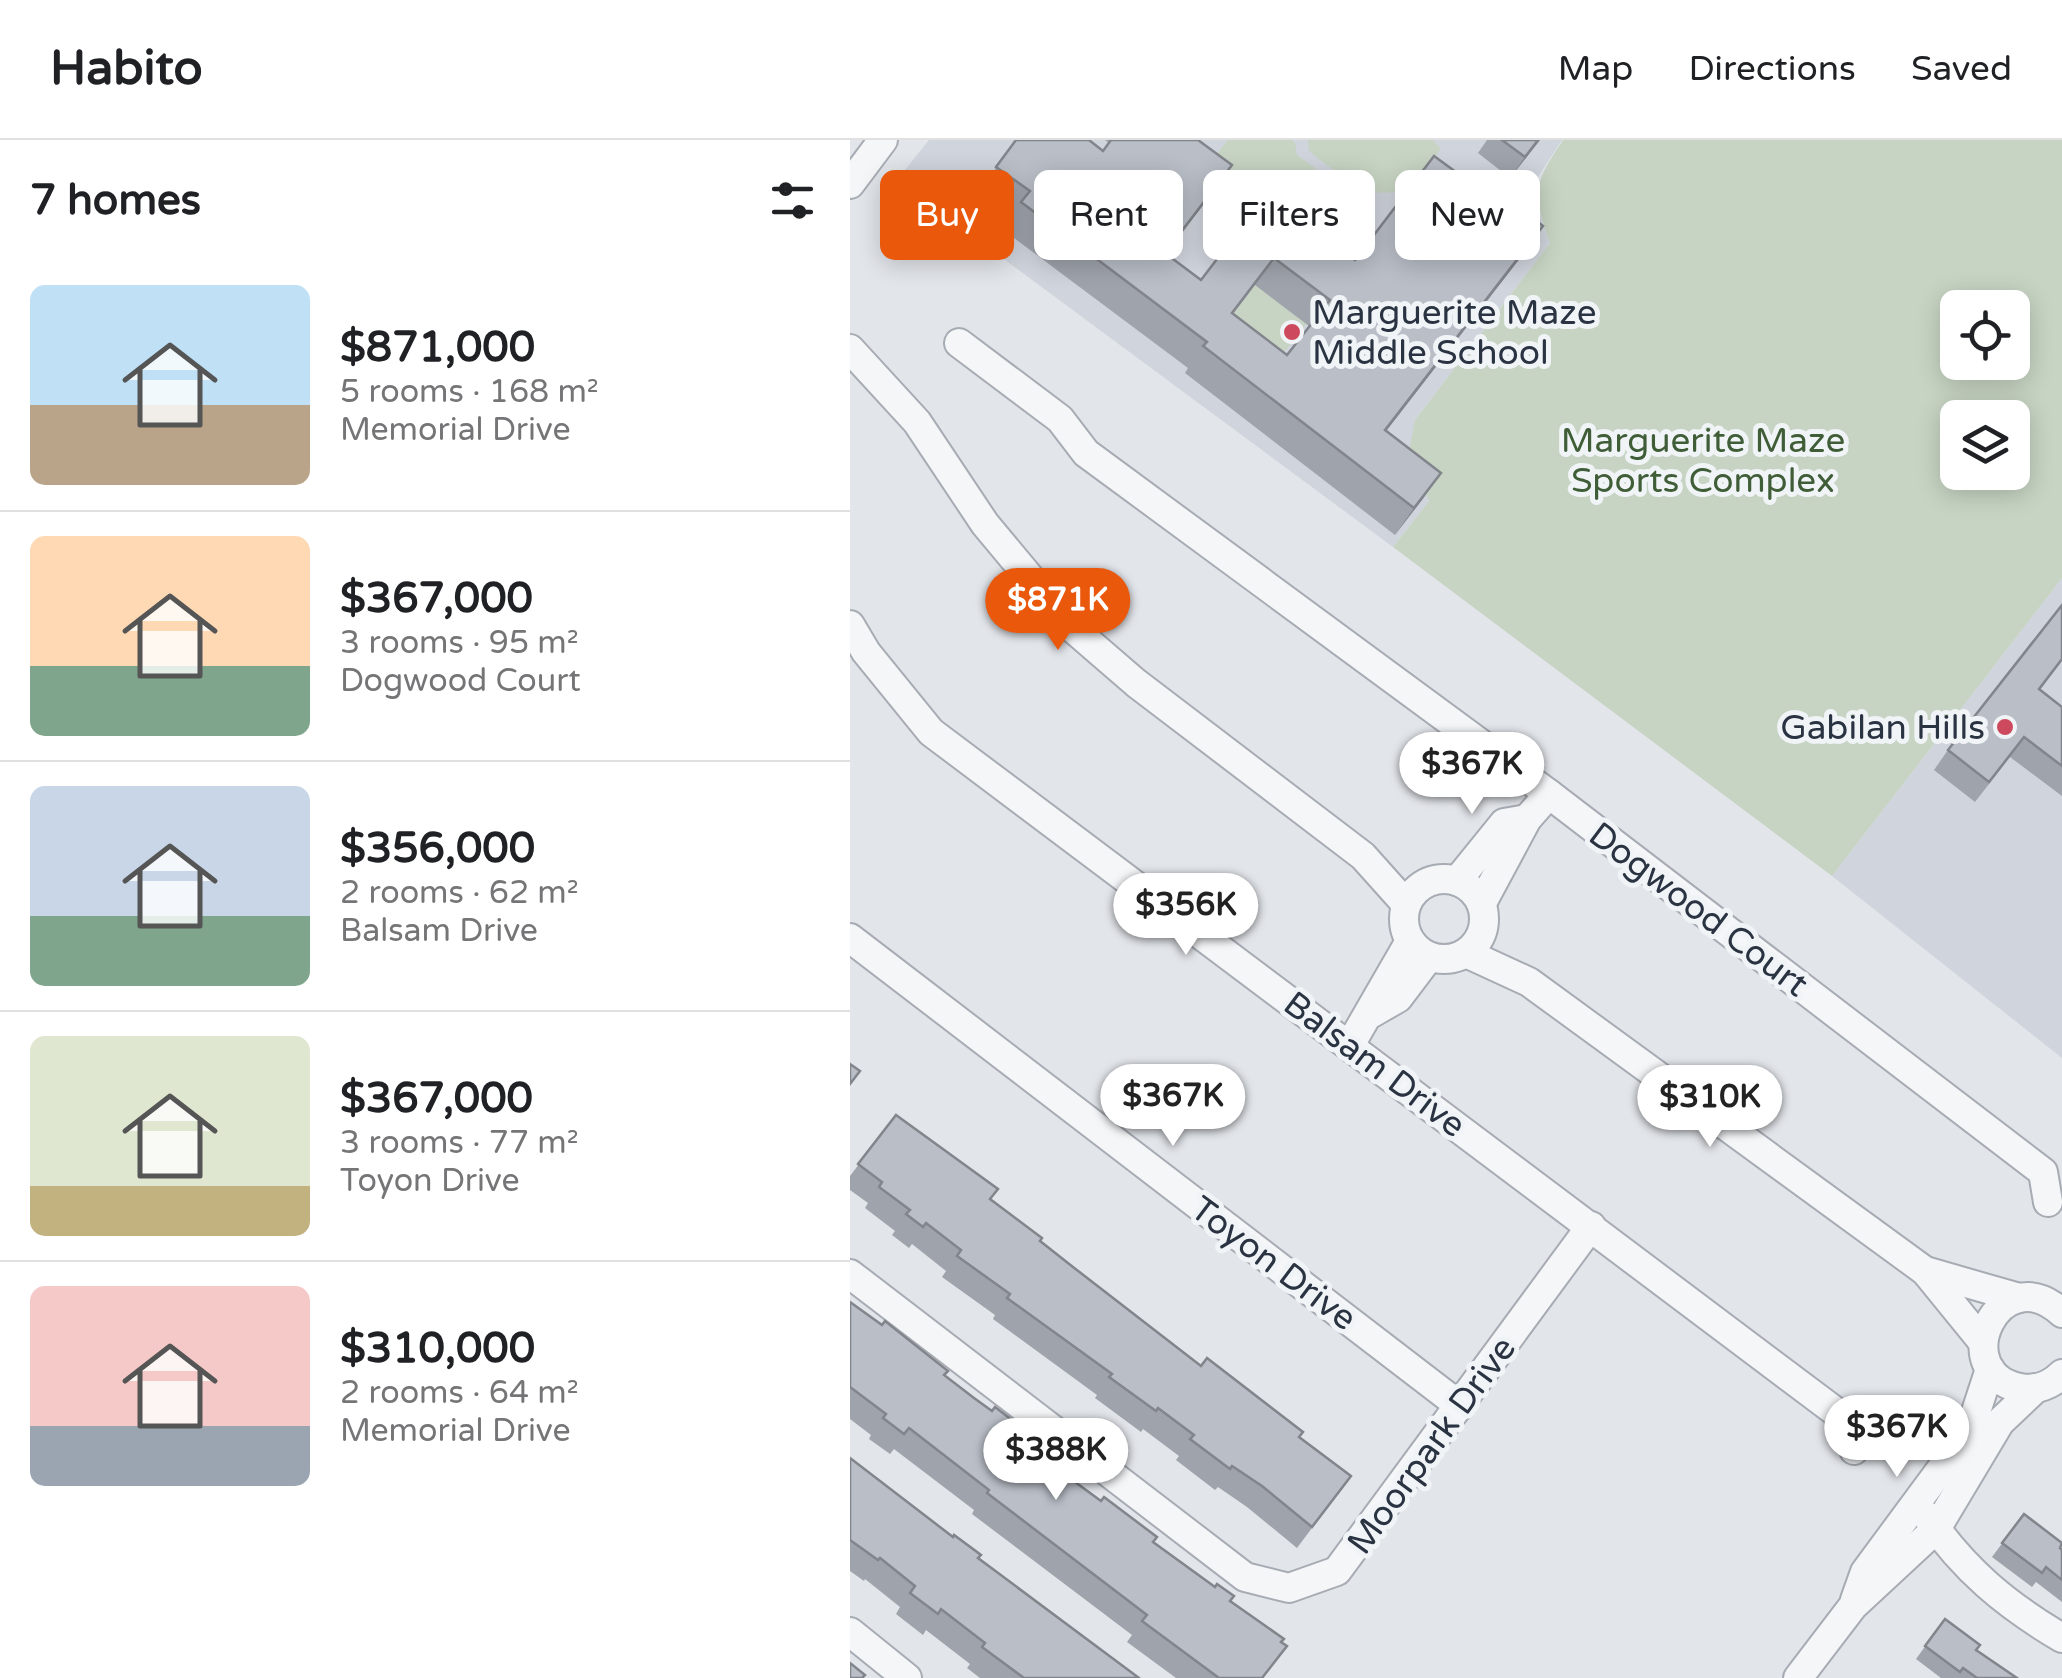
<!DOCTYPE html>
<html lang="en">
<head>
<meta charset="utf-8">
<style>
	:root { --surface:#fff; --page:#f6f6f6; --text:#202124; --muted:#757577; --line:#e0e0e0; --accent:#ea580c }
	body { margin:0; font-family:"Varela Round",sans-serif; background:var(--page); color:var(--text); height:100vh; display:flex; flex-direction:column; font-size:38px; white-space:nowrap }
	* { box-sizing:border-box; margin:0 }
	p { font-size:32px; color:var(--muted) }
	.icon { flex:none; width:55px; height:55px; fill:none; stroke:currentColor; stroke-width:2; stroke-linecap:round; stroke-linejoin:round }
	.map { position:relative; flex:1; overflow:hidden }
	.panel { display:flex; flex-direction:column; background:var(--surface); width:850px }
	.panel>* { flex:none }
	.guide { position:absolute; left:30px; top:30px; width:950px; height:90px; display:flex; gap:20px }
	.tools { position:absolute; left:1090px; top:150px; display:grid; gap:20px }
	.tools a { display:grid; place-items:center; width:90px; height:90px; border-radius:15px; background:var(--surface); box-shadow:0 5px 25px #0003; font-size:50px }
	.price { position:absolute; translate:-50% -85px; padding:0 22px; border-radius:35px; background:#fff; color:#222; font-size:32px; line-height:65px; filter:drop-shadow(0 2px 5px #0008) }
	.price::after { content:''; position:absolute; left:50%; top:60px; width:30px; height:22px; margin-left:-15px; background:inherit; clip-path:polygon(0 0,100% 0,50% 100%) }
	.price.selected { background:var(--accent); color:#fff }
	ul { padding:0; list-style:none }
	li { display:flex; align-items:center; gap:30px; height:250px; padding:0 30px }
	li+li { border-top:2px solid var(--line) }
	li span { display:grid; place-items:center; flex:none; width:280px; height:200px; border-radius:15px; color:#555 }
	li>.icon { margin-inline-start:auto }
	span .icon { width:120px; height:120px; fill:#fffc; stroke-width:1 }
	li b { font-size:42px }
	h2 { display:flex; justify-content:space-between; align-items:center; height:120px; padding:0 30px; font-size:42px }
	.chip { padding:0 35px; border-radius:15px; background:var(--surface); box-shadow:0 5px 25px #0003; font-size:35px; line-height:90px }
	.chip.selected { background:var(--accent); color:#fff }
	header { display:flex; align-items:center; gap:60px; box-sizing:border-box; height:140px; padding:0 50px; background:var(--surface); border-bottom:2px solid var(--line) }
	header strong { font-size:48px }
	nav { display:flex; gap:55px; margin-inline-start:auto; font-size:35px }
	main { display:flex; flex:1; min-height:0 }
	.map>svg:first-child { display:block }
</style>
</head>
<body>
<header>
<strong>Habito</strong>
<nav><a>Map</a><a>Directions</a><a>Saved</a></nav>
</header>
<main>
<section class="panel">
<h2>7 homes<svg class="icon" aria-label="filters" viewBox="0 0 24 24"><path d="M4 7h16M4 17h16"/><circle cx="9" cy="7" r="2"/><circle cx="15" cy="17" r="2"/></svg></h2>
<ul>
<li><span style="background:linear-gradient(#bfe0f5 60%,#b9a48a 0)"><svg class="icon" aria-label="home" viewBox="0 0 24 24"><path d="M3 11l9-7 9 7M6 9v11h12V9"/></svg></span><div><b>$871,000</b><p>5 rooms · 168 m²</p><p>Memorial Drive</p></div></li>
<li><span style="background:linear-gradient(#ffd9b3 65%,#7fa58c 0)"><svg class="icon" aria-label="home" viewBox="0 0 24 24"><path d="M3 11l9-7 9 7M6 9v11h12V9"/></svg></span><div><b>$367,000</b><p>3 rooms · 95 m²</p><p>Dogwood Court</p></div></li>
<li><span style="background:linear-gradient(#c9d6e8 65%,#7fa58c 0)"><svg class="icon" aria-label="home" viewBox="0 0 24 24"><path d="M3 11l9-7 9 7M6 9v11h12V9"/></svg></span><div><b>$356,000</b><p>2 rooms · 62 m²</p><p>Balsam Drive</p></div></li>
<li><span style="background:linear-gradient(#dfe7d0 75%,#c2b280 0)"><svg class="icon" aria-label="home" viewBox="0 0 24 24"><path d="M3 11l9-7 9 7M6 9v11h12V9"/></svg></span><div><b>$367,000</b><p>3 rooms · 77 m²</p><p>Toyon Drive</p></div></li>
<li><span style="background:linear-gradient(#f6c9c9 70%,#9aa5b1 0)"><svg class="icon" aria-label="home" viewBox="0 0 24 24"><path d="M3 11l9-7 9 7M6 9v11h12V9"/></svg></span><div><b>$310,000</b><p>2 rooms · 64 m²</p><p>Memorial Drive</p></div></li>
</ul>
</section>
<div class="map">
<svg width="1212" height="1538" viewBox="0 0 1212 1538">
	<rect width="100%" height="100%" fill="#e2e5ea"/>
	<!-- built -->
	<g fill="#d0d4dc">
		<polygon points="79,0 712,0 688,37 689,72 700,103 565,280 559,317 579,361 543,407 47,40"/>
		<polygon points="1212,438 1212,918 982,736"/>
	</g>
	<!-- green -->
	<g fill="#c7d4c3" fill-rule="evenodd">
		<polygon points="378,0 441,0 445,3 447,15 488,45 505,47 513,59 516,75 490,78 486,100 439,108 372,59 361,21"/>
		<polygon points="458,0 583,0 591,9 555,57 545,52 529,53 510,38 496,40 459,11"/>
		<path d="M713,0H1212V438L982,736L543,407L579,361L558,317L565,280L700,103C682,52 683,45 713,0ZM1108,168H1162V222H1108ZM1108,278H1162V332H1108Z"/>
		<polygon points="405,145 457,183 436,210 392,222 364,199"/>
	</g>
	<g fill="none" stroke-linecap="round" stroke-linejoin="round">
		<!-- minor casing -->
		<g stroke="#a7acb4" stroke-width="32">
			<g id="minor">
				<polyline points="0,44 33,0"/>
				<polyline points="109,203 210,279 236,313 699,654 1193,1032 1198,1062"/>
				<polyline points="0,209 67,282 135,384 220,486 286,543 513,716 556,764"/>
				<polyline points="0,485 16,512 81,592 998,1281 1004,1310"/>
				<circle cx="594" cy="779" r="40"/>
				<polyline points="607,741 654,683 677,679"/>
				<polyline points="632,763 677,679 699,654"/>
				<polyline points="0,798 610,1266"/>
				<polyline points="616,813 679,842 1075,1131 1132,1201"/>
				<polyline points="522,873 548,858 579,817"/>
				<polyline points="500,905 560,801"/>
				<polyline points="1075,1131 1169,1158"/>
				<polyline points="0,1134 395,1437 439,1448 487,1431 741,1086"/>
				<path d="M1212,1173C1149,1115 1095,1233 1170,1248C1186,1251 1201,1245 1212,1234"/>
				<path d="M1077,1376C1114,1430 1156,1465 1212,1498"/>
				<polyline points="1005,1460 1015,1432 1120,1290 1140,1229"/>
				<polyline points="0,1492 57,1538"/>
				<polyline points="948,1538 1003,1466 1086,1389 1150,1282 1186,1248"/>
			</g>
		</g>
		<!-- minor -->
		<use href="#minor" stroke="#f5f6f8" stroke-width="28"/>
	</g>
	<!-- wall -->
	<g fill="#9fa3ab" fill-rule="evenodd">
		<path d="M166,0L253,11L259,3L255,0H348L382,25L316,114L351,140L416,55L505,120L647,62L693,86L674,113L536,291L591,333L545,395L335,233L338,228L152,89L160,78L127,54ZM405,145L459,186L437,215L383,174Z"/>
		<polygon points="637,0 690,0 660,38 628,13"/>
		<polygon points="1212,521 1190,550 1212,567 1212,656 1160,617 1125,662 1084,630 1098,610"/>
		<polygon points="46,975 141,1059 223,1127 351,1226 501,1336 447,1408 397,1367 368,1347 365,1350 326,1320 329,1316 293,1289 291,1292 245,1258 247,1255 143,1179 145,1175 92,1137 96,1131 62,1104 59,1108 42,1095 45,1091 15,1068 18,1063 0,1050 0,1036"/>
		<polygon points="0,1162 95,1235 203,1325 380,1461 414,1538 326,1538 277,1502 282,1495 122,1374 124,1370 44,1309 40,1314 19,1299 21,1295 0,1279"/>
		<polygon points="0,1318 128,1418 289,1538 130,1538 117,1528 120,1524 76,1490 73,1495 46,1474 50,1467 15,1439 14,1441 0,1431"/>
		<polygon points="1174,1374 1212,1410 1212,1462 1186,1442 1182,1447 1142,1417"/>
		<polygon points="1095,1479 1126,1510 1167,1538 1091,1538 1066,1519"/>
	</g>
	<!-- shaded-wall -->
	<g fill="#82858b">
		<polygon points="688,0 690,0 660,38 675,17"/>
		<polygon points="382,25 363,52 296,140 315,113"/>
		<polygon points="693,86 674,113 516,317 535,290"/>
		<polygon points="591,333 572,360 545,395 564,368"/>
	</g>
	<!-- building -->
	<g fill="#b9bec7" stroke="#82858b" stroke-width="2.5" fill-rule="evenodd">
		<path d="M166,0H239L253,11L261,0H348L382,25L315,113L351,140L416,55L505,120L584,16L647,62L652,55L693,86L535,290L591,333L564,368L353,206L357,202L171,62L180,51L146,27ZM424,118L480,160L437,215L382,173Z"/>
		<polygon points="652,0 688,0 675,17"/>
		<polygon points="1212,465 1212,519 1189,549 1212,567 1212,626 1174,597 1139,642 1098,610"/>
		<polygon points="0,924 10,931 0,944"/>
		<polygon points="46,975 148,1049 140,1059 192,1098 190,1101 223,1127 351,1226 357,1218 453,1292 449,1297 501,1336 462,1387 412,1346 382,1326 380,1329 340,1299 344,1295 308,1268 306,1271 259,1237 262,1234 157,1158 160,1154 107,1116 111,1110 76,1083 73,1087 56,1074 60,1070 29,1047 32,1042 8,1024"/>
		<polygon points="0,1162 32,1185 35,1181 98,1231 94,1235 124,1258 142,1271 145,1267 209,1316 202,1325 251,1361 254,1357 307,1397 303,1402 365,1447 367,1444 384,1456 380,1461 434,1499 431,1502 437,1506 412,1538 369,1538 292,1481 297,1475 137,1353 139,1350 59,1288 54,1294 33,1278 36,1274 0,1247"/>
		<polygon points="0,1318 103,1397 104,1395 131,1415 128,1418 289,1538 174,1538 132,1507 135,1503 91,1469 88,1474 60,1453 65,1446 30,1418 28,1420 0,1400"/>
		<polygon points="1174,1374 1212,1403 1210,1408 1212,1410 1212,1440 1196,1427 1192,1433 1152,1403"/>
		<polygon points="1095,1479 1130,1505 1126,1510 1167,1538 1127,1538 1113,1528 1110,1532 1075,1506"/>
		<polygon points="0,1523 15,1535 12,1538 0,1538"/>
	</g>
	<!-- markers -->
	<g fill="#cd495d" stroke="#f1f4f7" stroke-width="4">
		<circle cx="442" cy="192" r="10"/>
		<circle cx="1155" cy="587" r="10"/>
	</g>
	<g text-anchor="middle" stroke-width="10" stroke-linejoin="round" paint-order="stroke">
		<!-- poi labels -->
		<g font-size="35" fill="#2a3342" stroke="#f1f4f7" text-anchor="start">
			<text x="462" y="184">Marguerite Maze<tspan x="462" dy="40">Middle School</tspan></text>
			<text x="1135" y="599" text-anchor="end">Gabilan Hills</text>
		</g>
		<!-- park labels -->
		<g font-size="35" fill="#3f5d37" stroke="#f1f4f7">
			<text x="853" y="312">Marguerite Maze<tspan x="853" dy="40">Sports Complex</tspan></text>
		</g>
		<!-- street labels -->
		<g font-size="35" fill="#2a3342" stroke="#f1f4f7">
			<text transform="translate(849 769) rotate(37)" y="12">Dogwood Court</text>
			<text transform="translate(525 924) rotate(37)" y="12">Balsam Drive</text>
			<text transform="translate(424 1123) rotate(37)" y="12">Toyon Drive</text>
			<text transform="translate(581 1305) rotate(-54)" y="12">Moorpark Drive</text>
		</g>
	</g>
</svg>
<div class="tools">
<a><svg class="icon" aria-label="locate" viewBox="0 0 24 24"><circle cx="12" cy="12" r="6"/><path d="M12 2v4M12 18v4M2 12h4M18 12h4"/></svg></a>
<a><svg class="icon" aria-label="layers" viewBox="0 0 24 24"><path d="M12 4l9 5-9 5-9-5zM3 14l9 5 9-5"/></svg></a>
</div>
<b class="price selected" style="left:208px;top:513px">$871K</b>
<b class="price" style="left:622px;top:677px">$367K</b>
<b class="price" style="left:336px;top:818px">$356K</b>
<b class="price" style="left:323px;top:1009px">$367K</b>
<b class="price" style="left:860px;top:1010px">$310K</b>
<b class="price" style="left:1047px;top:1340px">$367K</b>
<b class="price" style="left:206px;top:1363px">$388K</b>
<div class="guide">
<a class="chip selected">Buy</a>
<a class="chip">Rent</a>
<a class="chip">Filters</a>
<a class="chip">New</a>
</div>
</div>
</main>
</body>
</html>
